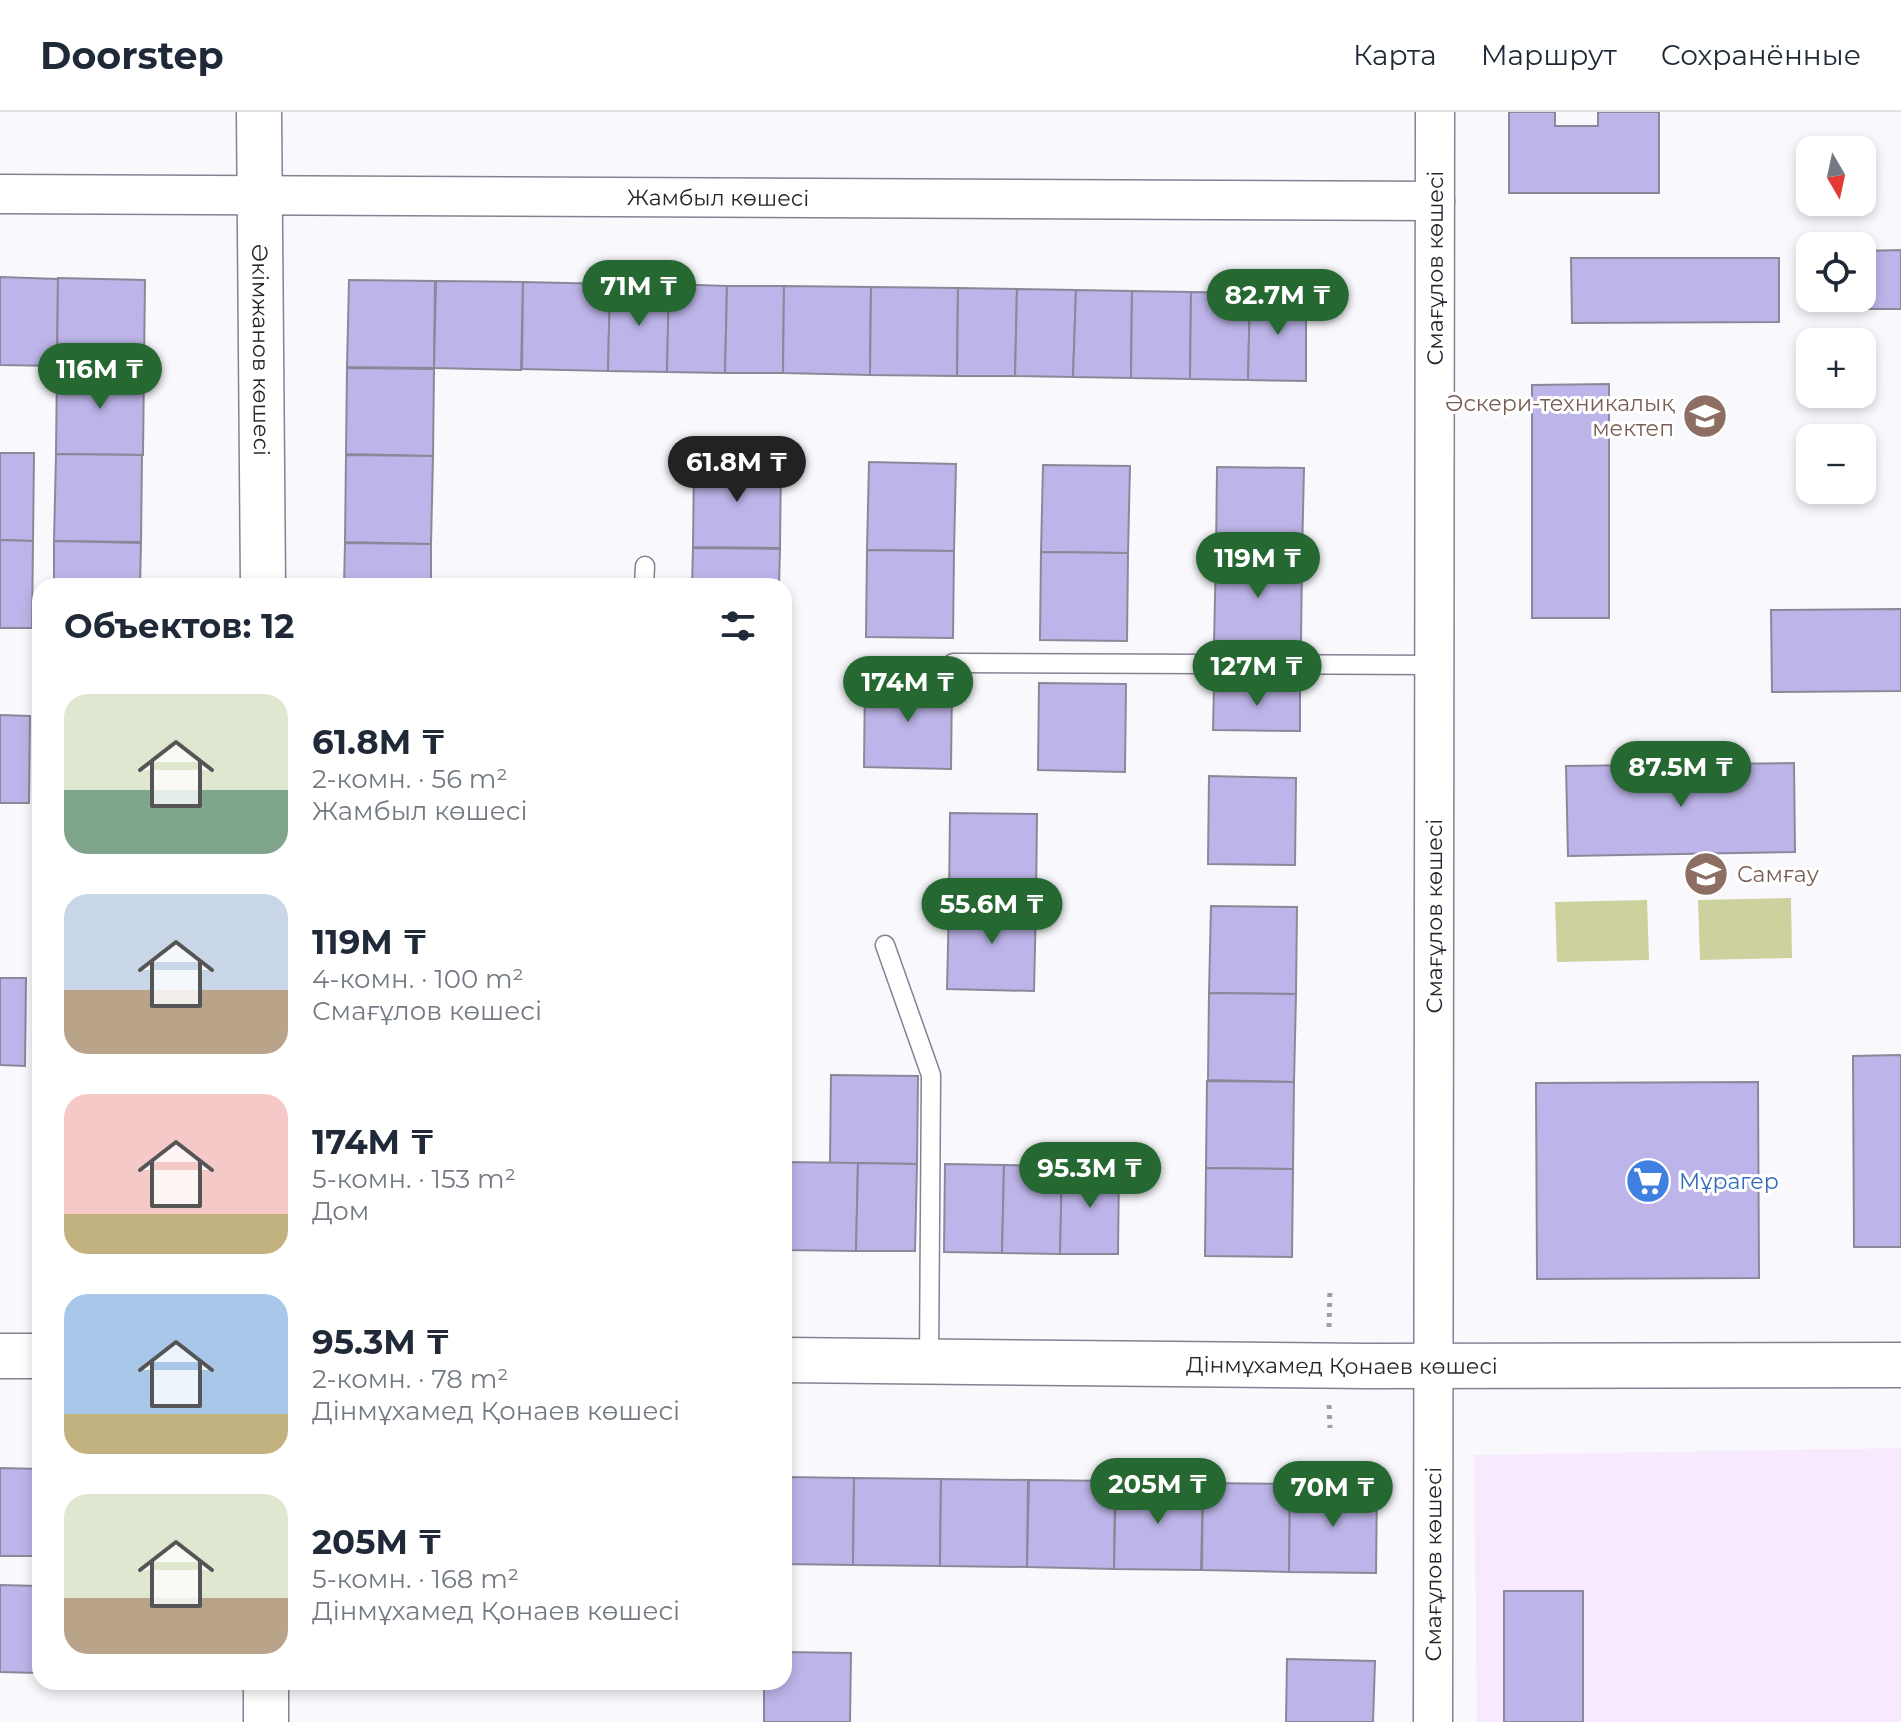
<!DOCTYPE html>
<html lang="ru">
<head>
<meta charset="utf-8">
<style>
	:root { --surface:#fff; --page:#f2f2f3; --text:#1f2937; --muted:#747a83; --line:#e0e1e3; --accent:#266832 }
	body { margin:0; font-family:Montserrat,sans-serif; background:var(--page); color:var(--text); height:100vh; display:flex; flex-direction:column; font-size:30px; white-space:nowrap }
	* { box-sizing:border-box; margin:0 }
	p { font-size:26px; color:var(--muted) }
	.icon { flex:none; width:44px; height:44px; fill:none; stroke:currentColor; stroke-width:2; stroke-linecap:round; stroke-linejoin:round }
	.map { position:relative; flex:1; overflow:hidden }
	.drawer { position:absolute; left:32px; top:466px; width:760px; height:1112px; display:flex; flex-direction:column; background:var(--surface); border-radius:24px; box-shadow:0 4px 12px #0003 }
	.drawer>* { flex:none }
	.needle { width:52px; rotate:171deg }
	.buttons { position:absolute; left:1796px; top:24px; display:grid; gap:16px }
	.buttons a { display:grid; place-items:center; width:80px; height:80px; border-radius:16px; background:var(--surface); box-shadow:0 4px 12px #0003; font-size:40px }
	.price { position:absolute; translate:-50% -68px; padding:0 18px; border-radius:28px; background:var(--accent); color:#fff; font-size:26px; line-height:52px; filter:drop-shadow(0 2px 4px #0008) }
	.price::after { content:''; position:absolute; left:50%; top:48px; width:24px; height:18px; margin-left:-12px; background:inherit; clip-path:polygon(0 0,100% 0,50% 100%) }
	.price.on { background:#222; color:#fff }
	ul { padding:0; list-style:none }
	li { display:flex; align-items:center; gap:24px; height:200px; padding:0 32px }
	li span { display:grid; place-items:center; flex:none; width:224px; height:160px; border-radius:24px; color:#555 }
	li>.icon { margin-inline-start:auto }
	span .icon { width:96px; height:96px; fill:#fffc; stroke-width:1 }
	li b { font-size:34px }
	h2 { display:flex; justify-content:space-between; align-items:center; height:96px; padding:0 32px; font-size:34px }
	header { display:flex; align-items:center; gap:48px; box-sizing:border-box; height:112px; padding:0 40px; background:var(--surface); border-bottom:2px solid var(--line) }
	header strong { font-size:38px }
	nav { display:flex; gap:44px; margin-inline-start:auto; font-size:28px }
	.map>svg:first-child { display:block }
</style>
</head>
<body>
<header>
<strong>Doorstep</strong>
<nav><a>Карта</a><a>Маршрут</a><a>Сохранённые</a></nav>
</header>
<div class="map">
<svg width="1901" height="1610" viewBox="0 0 1901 1610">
	<rect width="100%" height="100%" fill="#f9f9fd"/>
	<!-- commercial -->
	<polygon fill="#f8eafe" points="1901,1336 1901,1610 1477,1610 1474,1343"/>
	<!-- green -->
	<g fill="#ccd19d">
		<polygon points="1791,786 1792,846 1700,848 1698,788"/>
		<polygon points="1647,788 1649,848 1557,850 1555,790"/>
	</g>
	<!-- building -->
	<g fill="#bdb5e9" stroke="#8a8899" stroke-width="2">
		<polygon points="1509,0 1555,0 1555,14 1598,14 1598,0 1659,0 1659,81 1509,81"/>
		<polygon points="1901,138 1901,197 1813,197 1813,186 1862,186 1862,139"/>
		<polygon points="1571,146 1779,146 1779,210 1572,211"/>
		<polygon points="0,165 58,167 57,254 0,253"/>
		<polygon points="58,166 145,168 144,255 57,254"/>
		<polygon points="349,168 435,169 434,256 347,255"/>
		<polygon points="436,169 523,170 521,258 434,256"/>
		<polygon points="523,170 610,172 608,259 522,257"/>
		<polygon points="610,172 669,172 667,260 608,259"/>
		<polygon points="669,172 727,174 725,261 667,260"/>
		<polygon points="727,174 784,174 783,261 725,261"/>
		<polygon points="784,174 871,175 870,263 783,261"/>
		<polygon points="871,175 958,176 957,264 870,263"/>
		<polygon points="958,176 1017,177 1015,264 957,264"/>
		<polygon points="1017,177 1076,178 1073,265 1015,264"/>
		<polygon points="1076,178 1132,179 1131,266 1073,265"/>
		<polygon points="1132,179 1191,180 1190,267 1131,266"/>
		<polygon points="1191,180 1250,181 1248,268 1190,267"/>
		<polygon points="1250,181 1306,181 1306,269 1248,268"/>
		<polygon points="57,254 144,256 143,343 56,342"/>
		<polygon points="347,256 434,257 433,344 346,342"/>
		<polygon points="1609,272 1609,506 1532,506 1532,273"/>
		<polygon points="0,341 34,341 33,429 0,428"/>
		<polygon points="56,342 142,343 141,430 54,429"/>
		<polygon points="346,343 433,344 431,432 345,430"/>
		<polygon points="694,348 781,349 780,436 693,435"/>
		<polygon points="869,350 956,352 954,439 867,438"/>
		<polygon points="1043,353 1130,354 1128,441 1041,440"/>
		<polygon points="1217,355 1304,356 1302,444 1216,443"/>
		<polygon points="0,428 33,429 32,516 0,516"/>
		<polygon points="54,429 141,431 140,474 54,474"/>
		<polygon points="345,431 431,432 431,474 344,474"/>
		<polygon points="693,436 780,437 779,474 692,474"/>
		<polygon points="867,438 954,439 953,526 866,525"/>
		<polygon points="1041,440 1128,441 1127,529 1040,528"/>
		<polygon points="1216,443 1302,444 1301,532 1214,531"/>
		<polygon points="1901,497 1901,579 1772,580 1771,498"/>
		<polygon points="865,568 952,569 951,657 864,655"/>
		<polygon points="1039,571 1126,572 1125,660 1038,658"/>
		<polygon points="1214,573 1300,575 1300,619 1213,618"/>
		<polygon points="0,603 30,604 29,691 0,691"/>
		<polygon points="1794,651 1795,740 1568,744 1566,654"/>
		<polygon points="1209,664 1296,666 1295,753 1208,752"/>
		<polygon points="950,701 1037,702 1036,789 949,788"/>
		<polygon points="949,790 1036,791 1034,879 947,877"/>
		<polygon points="1211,794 1297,795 1296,882 1209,881"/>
		<polygon points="0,866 26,866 25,954 0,953"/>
		<polygon points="1209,881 1296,882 1294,970 1208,968"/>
		<polygon points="1901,943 1901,1135 1854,1135 1853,944"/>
		<polygon points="831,963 918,964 917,1052 830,1051"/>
		<polygon points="1207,969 1294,970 1293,1057 1206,1056"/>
		<polygon points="1758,970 1759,1166 1537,1167 1536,971"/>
		<polygon points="784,1050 858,1051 856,1139 784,1138"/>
		<polygon points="858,1051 917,1052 915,1139 856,1139"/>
		<polygon points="945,1052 1004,1053 1002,1141 944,1140"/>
		<polygon points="1004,1053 1062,1054 1060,1142 1002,1141"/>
		<polygon points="1062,1054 1119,1055 1118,1142 1060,1142"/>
		<polygon points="1206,1056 1293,1057 1292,1145 1205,1144"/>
		<polygon points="0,1356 40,1357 39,1444 0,1444"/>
		<polygon points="784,1365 854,1366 853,1453 784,1452"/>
		<polygon points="854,1366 941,1367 940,1454 853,1453"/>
		<polygon points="941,1367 1028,1368 1027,1455 940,1454"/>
		<polygon points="1029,1368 1115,1369 1114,1457 1027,1455"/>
		<polygon points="1116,1369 1203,1371 1201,1458 1114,1457"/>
		<polygon points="1203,1371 1290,1372 1289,1460 1202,1458"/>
		<polygon points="1290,1372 1377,1374 1376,1461 1289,1460"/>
		<polygon points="0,1473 40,1474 40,1561 0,1560"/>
		<rect x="1504" y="1479" width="79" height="131"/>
		<polygon points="784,1540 851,1541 850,1610 764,1610 764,1570 784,1570"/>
		<polygon points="1287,1547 1375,1549 1373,1610 1286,1610"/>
	</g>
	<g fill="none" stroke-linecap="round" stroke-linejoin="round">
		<!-- lane casing -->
		<g stroke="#848192" stroke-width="21">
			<g id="lane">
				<polyline points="644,474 645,454"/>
				<polyline points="953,551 1435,553"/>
				<polyline points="885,833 931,963 929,1249"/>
			</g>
		</g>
		<!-- street casing -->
		<g stroke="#848192" stroke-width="41">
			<g id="street">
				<path id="s1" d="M0,82L1435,89"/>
				<path id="s2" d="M1433,1610L1435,0"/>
			</g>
		</g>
		<!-- secondary casing -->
		<g stroke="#848192" stroke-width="47">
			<g id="secondary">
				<path id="s3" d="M259,0L263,474"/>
				<polyline points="0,1244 40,1244"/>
				<path id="s4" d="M784,1248L1367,1254L1901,1253"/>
				<polyline points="266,1570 266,1610"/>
			</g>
		</g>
		<!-- path -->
		<g stroke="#9f9ea4" stroke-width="5" stroke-dasharray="4 6" stroke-linecap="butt">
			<polyline points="1329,1215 1330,1176"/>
			<polyline points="1329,1293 1330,1316"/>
		</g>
		<!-- lane -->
		<use href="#lane" stroke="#fff" stroke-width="18"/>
		<!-- street -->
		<use href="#street" stroke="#fff" stroke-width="38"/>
		<!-- secondary -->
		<use href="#secondary" stroke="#fff" stroke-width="44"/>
	</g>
	<!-- icons -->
	<defs>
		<g id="school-disc" transform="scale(2.3)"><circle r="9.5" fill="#8d6e63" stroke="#fff"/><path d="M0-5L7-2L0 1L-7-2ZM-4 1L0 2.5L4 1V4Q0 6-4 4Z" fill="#fff"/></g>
		<g id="supermarket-disc" transform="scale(2.3)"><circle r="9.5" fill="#3f7fe0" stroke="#fff"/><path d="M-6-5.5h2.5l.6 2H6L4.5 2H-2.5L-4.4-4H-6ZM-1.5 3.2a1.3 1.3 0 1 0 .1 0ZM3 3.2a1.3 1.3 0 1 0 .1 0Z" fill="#fff"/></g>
	</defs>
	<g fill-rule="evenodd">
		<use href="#school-disc" x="1705" y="304"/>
		<use href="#school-disc" x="1706" y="762"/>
		<use href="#supermarket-disc" x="1648" y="1069"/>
	</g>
	<g text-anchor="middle" stroke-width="6" stroke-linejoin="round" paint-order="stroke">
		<!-- street labels -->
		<g font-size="22" fill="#27262d" stroke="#fff">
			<text dy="8" stroke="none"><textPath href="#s1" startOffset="718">Жамбыл көшесі</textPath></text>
			<text dy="8" stroke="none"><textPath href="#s2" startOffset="1454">Смағұлов көшесі</textPath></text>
			<text dy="8" stroke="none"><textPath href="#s3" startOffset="238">Әкімжанов көшесі</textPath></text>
			<text dy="8" stroke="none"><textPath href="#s2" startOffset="806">Смағұлов көшесі</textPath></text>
			<text dy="8" stroke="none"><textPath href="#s4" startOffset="558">Дінмұхамед Қонаев көшесі</textPath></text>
			<text dy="8" stroke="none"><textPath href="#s2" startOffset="158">Смағұлов көшесі</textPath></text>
		</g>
		<!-- education labels -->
		<g font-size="22" fill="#785e54" stroke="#fff" text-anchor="end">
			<text x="1674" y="299">Әскери-техникалық<tspan x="1674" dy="25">мектеп</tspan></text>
			<text x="1737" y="770" text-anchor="start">Самғау</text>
		</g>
		<!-- shop labels -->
		<g font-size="22" fill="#366cbe" stroke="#fff" text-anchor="start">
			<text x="1679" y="1077">Мұрагер</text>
		</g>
	</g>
</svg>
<div class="buttons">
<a><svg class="needle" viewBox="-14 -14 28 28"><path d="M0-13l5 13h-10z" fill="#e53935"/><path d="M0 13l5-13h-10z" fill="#747a83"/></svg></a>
<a><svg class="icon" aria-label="locate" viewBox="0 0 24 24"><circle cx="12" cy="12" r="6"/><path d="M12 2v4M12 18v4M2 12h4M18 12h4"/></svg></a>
<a>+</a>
<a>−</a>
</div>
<b class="price" style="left:639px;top:216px">71M ₸</b>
<b class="price" style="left:1278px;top:225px">82.7M ₸</b>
<b class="price" style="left:100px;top:299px">116M ₸</b>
<b class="price on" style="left:737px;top:392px">61.8M ₸</b>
<b class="price" style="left:1258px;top:488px">119M ₸</b>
<b class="price" style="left:1257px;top:596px">127M ₸</b>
<b class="price" style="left:908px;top:612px">174M ₸</b>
<b class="price" style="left:1681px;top:697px">87.5M ₸</b>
<b class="price" style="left:992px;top:834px">55.6M ₸</b>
<b class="price" style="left:1090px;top:1098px">95.3M ₸</b>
<b class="price" style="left:1158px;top:1414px">205M ₸</b>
<b class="price" style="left:1333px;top:1417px">70M ₸</b>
<section class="drawer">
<h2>Объектов: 12<svg class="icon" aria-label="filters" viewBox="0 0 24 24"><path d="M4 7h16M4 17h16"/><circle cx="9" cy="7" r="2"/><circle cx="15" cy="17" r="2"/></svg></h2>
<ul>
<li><span style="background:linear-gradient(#dfe7d0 60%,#7fa58c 0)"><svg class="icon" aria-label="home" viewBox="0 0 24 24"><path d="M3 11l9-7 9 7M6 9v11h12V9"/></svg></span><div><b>61.8M ₸</b><p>2-комн. · 56 m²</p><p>Жамбыл көшесі</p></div></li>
<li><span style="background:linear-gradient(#c9d6e8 60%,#b9a48a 0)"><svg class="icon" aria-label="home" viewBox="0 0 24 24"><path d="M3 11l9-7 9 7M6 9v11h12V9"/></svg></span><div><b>119M ₸</b><p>4-комн. · 100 m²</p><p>Смағұлов көшесі</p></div></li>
<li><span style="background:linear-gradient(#f6c9c9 75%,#c2b280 0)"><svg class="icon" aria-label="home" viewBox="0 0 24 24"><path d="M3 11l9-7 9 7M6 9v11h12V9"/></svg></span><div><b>174M ₸</b><p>5-комн. · 153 m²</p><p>Дом</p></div></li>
<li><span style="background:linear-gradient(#a9c7e8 75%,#c2b280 0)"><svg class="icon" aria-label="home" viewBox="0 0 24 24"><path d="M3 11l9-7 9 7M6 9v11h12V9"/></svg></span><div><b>95.3M ₸</b><p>2-комн. · 78 m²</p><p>Дінмұхамед Қонаев көшесі</p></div></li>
<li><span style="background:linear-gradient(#dfe7d0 65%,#b9a48a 0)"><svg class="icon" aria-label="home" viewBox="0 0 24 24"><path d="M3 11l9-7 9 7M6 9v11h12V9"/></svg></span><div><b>205M ₸</b><p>5-комн. · 168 m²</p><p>Дінмұхамед Қонаев көшесі</p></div></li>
</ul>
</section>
</div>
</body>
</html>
